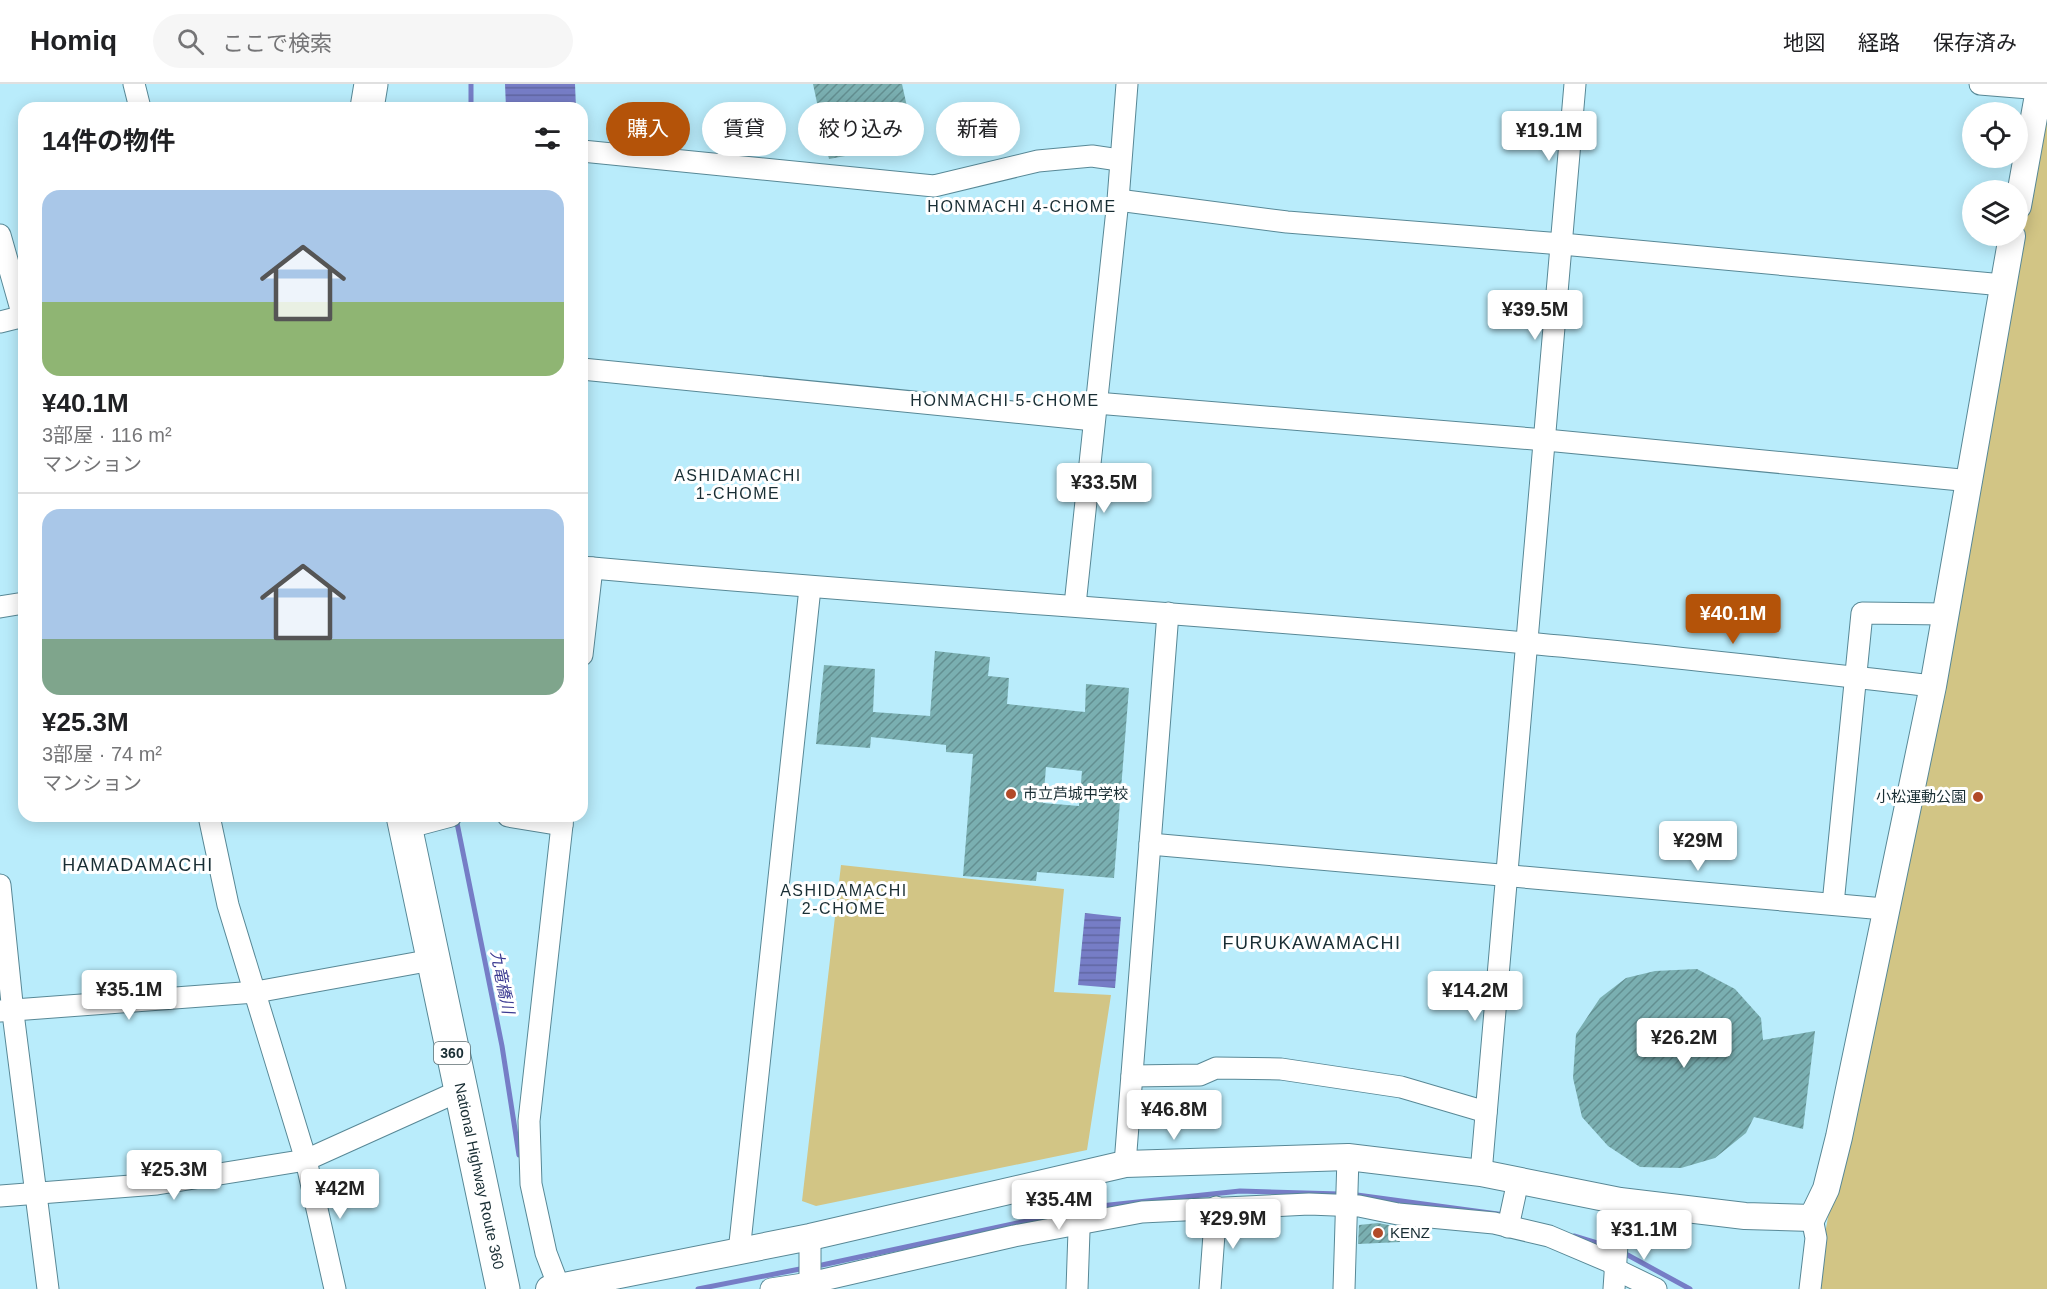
<!DOCTYPE html>
<html lang="ja">
<head>
<meta charset="utf-8">
<style>
	:root { --surface:#fff; --page:#f6f6f6; --text:#202124; --muted:#757577; --line:#e0e0e0; --accent:#b45309 }
	body { margin:0; font-family:Helvetica,"Noto Sans JP",sans-serif; background:var(--page); color:var(--text); height:100vh; display:flex; flex-direction:column; font-size:22px; white-space:nowrap }
	* { box-sizing:border-box; margin:0 }
	p { font-size:20px; color:var(--muted) }
	.icon { flex:none; width:33px; height:33px; fill:none; stroke:currentColor; stroke-width:2; stroke-linecap:round; stroke-linejoin:round }
	.map { position:relative; flex:1; overflow:hidden }
	.panel { position:absolute; left:18px; top:18px; width:570px; height:720px; display:flex; flex-direction:column; background:var(--surface); border-radius:18px; box-shadow:0 3px 15px #0003 }
	.panel>* { flex:none }
	.guide { position:absolute; left:606px; top:18px; width:570px; height:54px; display:flex; gap:12px }
	.fabs { position:absolute; left:1962px; top:18px; display:grid; gap:12px }
	.fabs a { display:grid; place-items:center; width:66px; height:66px; border-radius:50%; background:var(--surface); box-shadow:0 3px 15px #0003; font-size:30px }
	.price { position:absolute; translate:-50% -51px; padding:0 14px; border-radius:6px; background:#fff; color:#222; font-size:20px; line-height:39px; filter:drop-shadow(0 2px 3px #0008) }
	.price::after { content:''; position:absolute; left:50%; top:36px; width:18px; height:14px; margin-left:-9px; background:inherit; clip-path:polygon(0 0,100% 0,50% 100%) }
	.price.current { background:var(--accent); color:#fff }
	ul { padding:0; list-style:none }
	li { display:grid; align-content:center; gap:12px; height:318px; padding:0 24px }
	li+li { border-top:2px solid var(--line) }
	li span { display:grid; place-items:center; height:186px; border-radius:18px; color:#555 }
	li>.icon { margin-inline-start:auto }
	span .icon { width:108px; height:108px; fill:#fffc; stroke-width:1 }
	li b { font-size:26px }
	h2 { display:flex; justify-content:space-between; align-items:center; height:72px; padding:0 24px; font-size:26px }
	.tag { padding:0 21px; border-radius:27px; background:var(--surface); box-shadow:0 3px 15px #0003; font-size:21px; line-height:54px }
	.tag.current { background:var(--accent); color:#fff }
	header { display:flex; align-items:center; gap:36px; box-sizing:border-box; height:84px; padding:0 30px; background:var(--surface); border-bottom:2px solid var(--line) }
	header strong { font-size:28px }
	nav { display:flex; gap:33px; margin-inline-start:auto; font-size:21px }
	.search { width:420px; height:54px; background:var(--page); display:flex; align-items:center; gap:15px; box-sizing:border-box; padding:0 21px; border-radius:33px; color:var(--muted); font-size:22px }
	.map>svg:first-child { display:block }
</style>
</head>
<body>
<header>
<strong>Homiq</strong>
<div class="search"><svg class="icon" aria-label="search" viewBox="0 0 24 24"><circle cx="10" cy="10" r="6"/><path d="M15 15l6 6"/></svg>ここで検索</div>
<nav><a>地図</a><a>経路</a><a>保存済み</a></nav>
</header>
<div class="map">
<svg width="2047" height="1205" viewBox="0 0 2047 1205">
	<defs>
		<pattern id="water-rules" width="6" height="5" patternUnits="userSpaceOnUse" patternTransform="scale(1.5)"><rect width="6" height="5" fill="#767dc6"/><path d="M0 2.5h6" fill="none" stroke="#6067a2"/></pattern>
		<pattern id="building-hatch" width="6" height="6" patternUnits="userSpaceOnUse" patternTransform="scale(1.5)"><rect width="6" height="6" fill="#7aafb1"/><path d="M-1 1l2-2M0 6l6-6M5 7l2-2" fill="none" stroke="#638f91"/></pattern>
	</defs>
	<rect width="100%" height="100%" fill="#b9ecfb"/>
	<!-- grass -->
	<g fill="#d2c585">
		<polygon points="2047,7 2047,1205 1815,1205 1884,825 2018,152 2018,122"/>
		<polygon points="841,781 1064,805 1054,908 1111,911 1087,1066 816,1122 802,1117"/>
	</g>
	<!-- water -->
	<g fill="url(#water-rules)">
		<polygon points="505,0 575,0 576,24 506,24"/>
		<polygon points="1085,829 1121,833 1115,904 1078,901"/>
	</g>
	<g fill="none" stroke-linecap="round" stroke-linejoin="round">
		<!-- stream -->
		<g stroke="#767dc6" stroke-width="5">
			<polyline points="471,0 471,24"/>
			<polyline points="456,734 502,962 519,1071"/>
			<polyline points="1357,1111 1505,1131"/>
			<polyline points="1091,1123 1240,1107 1340,1110"/>
			<polyline points="1574,1152 1607,1162"/>
			<polyline points="1624,1169 1690,1205"/>
			<polyline points="822,1181 1068,1128"/>
			<polyline points="698,1205 800,1185"/>
		</g>
	</g>
	<!-- building -->
	<g fill="url(#building-hatch)" fill-rule="evenodd">
		<polygon points="813,0 902,0 915,59 829,75"/>
		<path d="M935,567L990,573L988,592L1009,594L1007,620L1085,628L1086,600L1129,604L1114,794L1037,788L1036,797L963,792L973,670L946,668V661L871,653L870,664L816,660L824,581L875,585L873,628L930,632ZM1046,683L1082,687L1079,722L1043,719Z"/>
		<polygon points="1697,885 1735,905 1761,934 1763,956 1815,947 1803,1045 1754,1033 1746,1049 1715,1074 1681,1084 1640,1083 1608,1062 1582,1033 1573,994 1576,950 1600,914 1626,894 1655,887"/>
		<polygon points="1378,1139 1399,1143 1400,1158 1358,1160 1359,1141"/>
	</g>
	<g fill="none" stroke-linecap="round" stroke-linejoin="round">
		<!-- minor casing -->
		<g stroke="#588896" stroke-width="23">
			<g id="minor">
				<polyline points="134,0 140,24"/>
				<polyline points="1980,0 2039,5"/>
				<polyline points="582,67 934,102 1038,77 1092,72 1119,76"/>
				<polyline points="1118,116 1287,138 1562,160 2003,201"/>
				<polyline points="0,151 24,236"/>
				<polyline points="0,238 24,232"/>
				<polyline points="582,285 1094,336"/>
				<polyline points="1096,319 1546,356 1971,397"/>
				<path d="M582,483C897,512 1212,530 1526,559C1662,571 1798,587 1933,602"/>
				<polyline points="1075,521 1118,116 1127,0"/>
				<polyline points="0,523 24,519"/>
				<polyline points="582,571 592,484"/>
				<polyline points="209,732 228,821 306,1076 335,1205"/>
				<polyline points="508,732 562,741"/>
				<polyline points="406,744 451,732"/>
				<polyline points="1150,760 1884,825"/>
				<polyline points="0,801 13,929 48,1205"/>
				<polyline points="1833,820 1862,529 1946,530"/>
				<polyline points="0,927 256,908 432,876"/>
				<polyline points="1132,992 1200,991 1216,984 1281,985 1401,1003 1486,1028"/>
				<polyline points="1125,1080 1168,529"/>
				<polyline points="1481,1089 1575,0"/>
				<polyline points="0,1112 157,1100 306,1076 459,1007"/>
				<polyline points="1508,1143 1518,1097"/>
				<polyline points="739,1168 810,504"/>
				<polyline points="1615,1185 1656,1205"/>
				<polyline points="559,1203 546,1169 531,1100 529,1037 563,732"/>
				<polyline points="771,1205 810,1199 1014,1152 1142,1128 1309,1120 1359,1122 1398,1130 1494,1139 1549,1152 1615,1180"/>
				<polyline points="810,1205 810,1153"/>
				<polyline points="1077,1205 1081,1089"/>
				<polyline points="1210,1205 1216,1123"/>
				<polyline points="1344,1205 1348,1073"/>
				<polyline points="1614,1205 1620,1117"/>
				<polyline points="1810,1205 1816,1154 1812,1134"/>
			</g>
		</g>
		<!-- tertiary casing -->
		<g stroke="#588896" stroke-width="28">
			<g id="tertiary">
				<polyline points="2018,122 2040,0"/>
				<polyline points="549,1205 810,1153 1125,1080 1348,1073 1481,1089 1620,1117 1745,1132 1812,1134 1826,1105 1839,1053 1933,602 2012,152"/>
			</g>
		</g>
		<!-- trunk casing -->
		<g stroke="#588896" stroke-width="35">
			<g id="trunk">
				<polyline points="367,24 371,0"/>
				<path id="s1" d="M403,732L503,1205"/>
			</g>
		</g>
		<!-- minor -->
		<use href="#minor" stroke="#fff" stroke-width="21"/>
		<!-- tertiary -->
		<use href="#tertiary" stroke="#fff" stroke-width="26"/>
		<!-- trunk -->
		<use href="#trunk" stroke="#fff" stroke-width="33"/>
	</g>
	<!-- markers -->
	<g fill="#b24a28" stroke="#fff" stroke-width="2">
		<circle cx="1011" cy="710" r="6"/>
		<circle cx="1978" cy="713" r="6"/>
		<circle cx="1378" cy="1149" r="6"/>
	</g>
	<g text-anchor="middle" stroke-width="6" stroke-linejoin="round" paint-order="stroke">
		<!-- shield labels -->
		<rect fill="#fff" stroke="#5e6d71" stroke-width="1.5" x="434" y="958" width="36" height="22" rx="4.5"/>
		<g font-size="14" font-weight="bold" fill="#192e34">
			<text x="452" y="974">360</text>
		</g>
		<!-- poi labels -->
		<g font-size="15" fill="#192e34" stroke="#fff" text-anchor="start">
			<text x="1023" y="715">市立芦城中学校</text>
			<text x="1966" y="718" text-anchor="end">小松運動公園</text>
			<text x="1390" y="1154">KENZ</text>
		</g>
		<!-- street labels -->
		<g font-size="15" fill="#192e34" stroke="#fff">
			<text dy="5" stroke="none"><textPath href="#s1" startOffset="368">National Highway Route 360</textPath></text>
		</g>
		<!-- neighbourhood labels -->
		<g font-size="16" letter-spacing="1.5" fill="#192e34" stroke="#fff">
			<text x="1022" y="128">HONMACHI 4-CHOME</text>
			<text x="1005" y="322">HONMACHI 5-CHOME</text>
			<text x="738" y="397">ASHIDAMACHI<tspan x="738" dy="18">1-CHOME</tspan></text>
			<text x="844" y="812">ASHIDAMACHI<tspan x="844" dy="18">2-CHOME</tspan></text>
		</g>
		<!-- water labels -->
		<g font-size="16" font-style="italic" fill="#3b3a91" stroke="#fff">
			<text transform="translate(503 898) rotate(79)" y="6">九竜橋川</text>
		</g>
		<!-- quarter labels -->
		<g font-size="18" letter-spacing="1.5" fill="#192e34" stroke="#fff">
			<text x="138" y="787">HAMADAMACHI</text>
			<text x="1312" y="865">FURUKAWAMACHI</text>
		</g>
	</g>
</svg>
<div class="fabs">
<a><svg class="icon" aria-label="locate" viewBox="0 0 24 24"><circle cx="12" cy="12" r="6"/><path d="M12 2v4M12 18v4M2 12h4M18 12h4"/></svg></a>
<a><svg class="icon" aria-label="layers" viewBox="0 0 24 24"><path d="M12 4l9 5-9 5-9-5zM3 14l9 5 9-5"/></svg></a>
</div>
<b class="price" style="left:1549px;top:78px">¥19.1M</b>
<b class="price" style="left:1535px;top:257px">¥39.5M</b>
<b class="price" style="left:1104px;top:430px">¥33.5M</b>
<b class="price current" style="left:1733px;top:561px">¥40.1M</b>
<b class="price" style="left:1698px;top:788px">¥29M</b>
<b class="price" style="left:129px;top:937px">¥35.1M</b>
<b class="price" style="left:1475px;top:938px">¥14.2M</b>
<b class="price" style="left:1684px;top:985px">¥26.2M</b>
<b class="price" style="left:1174px;top:1057px">¥46.8M</b>
<b class="price" style="left:174px;top:1117px">¥25.3M</b>
<b class="price" style="left:340px;top:1136px">¥42M</b>
<b class="price" style="left:1059px;top:1147px">¥35.4M</b>
<b class="price" style="left:1233px;top:1166px">¥29.9M</b>
<b class="price" style="left:1644px;top:1177px">¥31.1M</b>
<div class="guide">
<a class="tag current">購入</a>
<a class="tag">賃貸</a>
<a class="tag">絞り込み</a>
<a class="tag">新着</a>
</div>
<section class="panel">
<h2>14件の物件<svg class="icon" aria-label="filters" viewBox="0 0 24 24"><path d="M4 7h16M4 17h16"/><circle cx="9" cy="7" r="2"/><circle cx="15" cy="17" r="2"/></svg></h2>
<ul>
<li><span style="background:linear-gradient(#a9c7e8 60%,#8fb573 0)"><svg class="icon" aria-label="home" viewBox="0 0 24 24"><path d="M3 11l9-7 9 7M6 9v11h12V9"/></svg></span><div><b>¥40.1M</b><p>3部屋 · 116 m²</p><p>マンション</p></div></li>
<li><span style="background:linear-gradient(#a9c7e8 70%,#7fa58c 0)"><svg class="icon" aria-label="home" viewBox="0 0 24 24"><path d="M3 11l9-7 9 7M6 9v11h12V9"/></svg></span><div><b>¥25.3M</b><p>3部屋 · 74 m²</p><p>マンション</p></div></li>
</ul>
</section>
</div>
</body>
</html>
